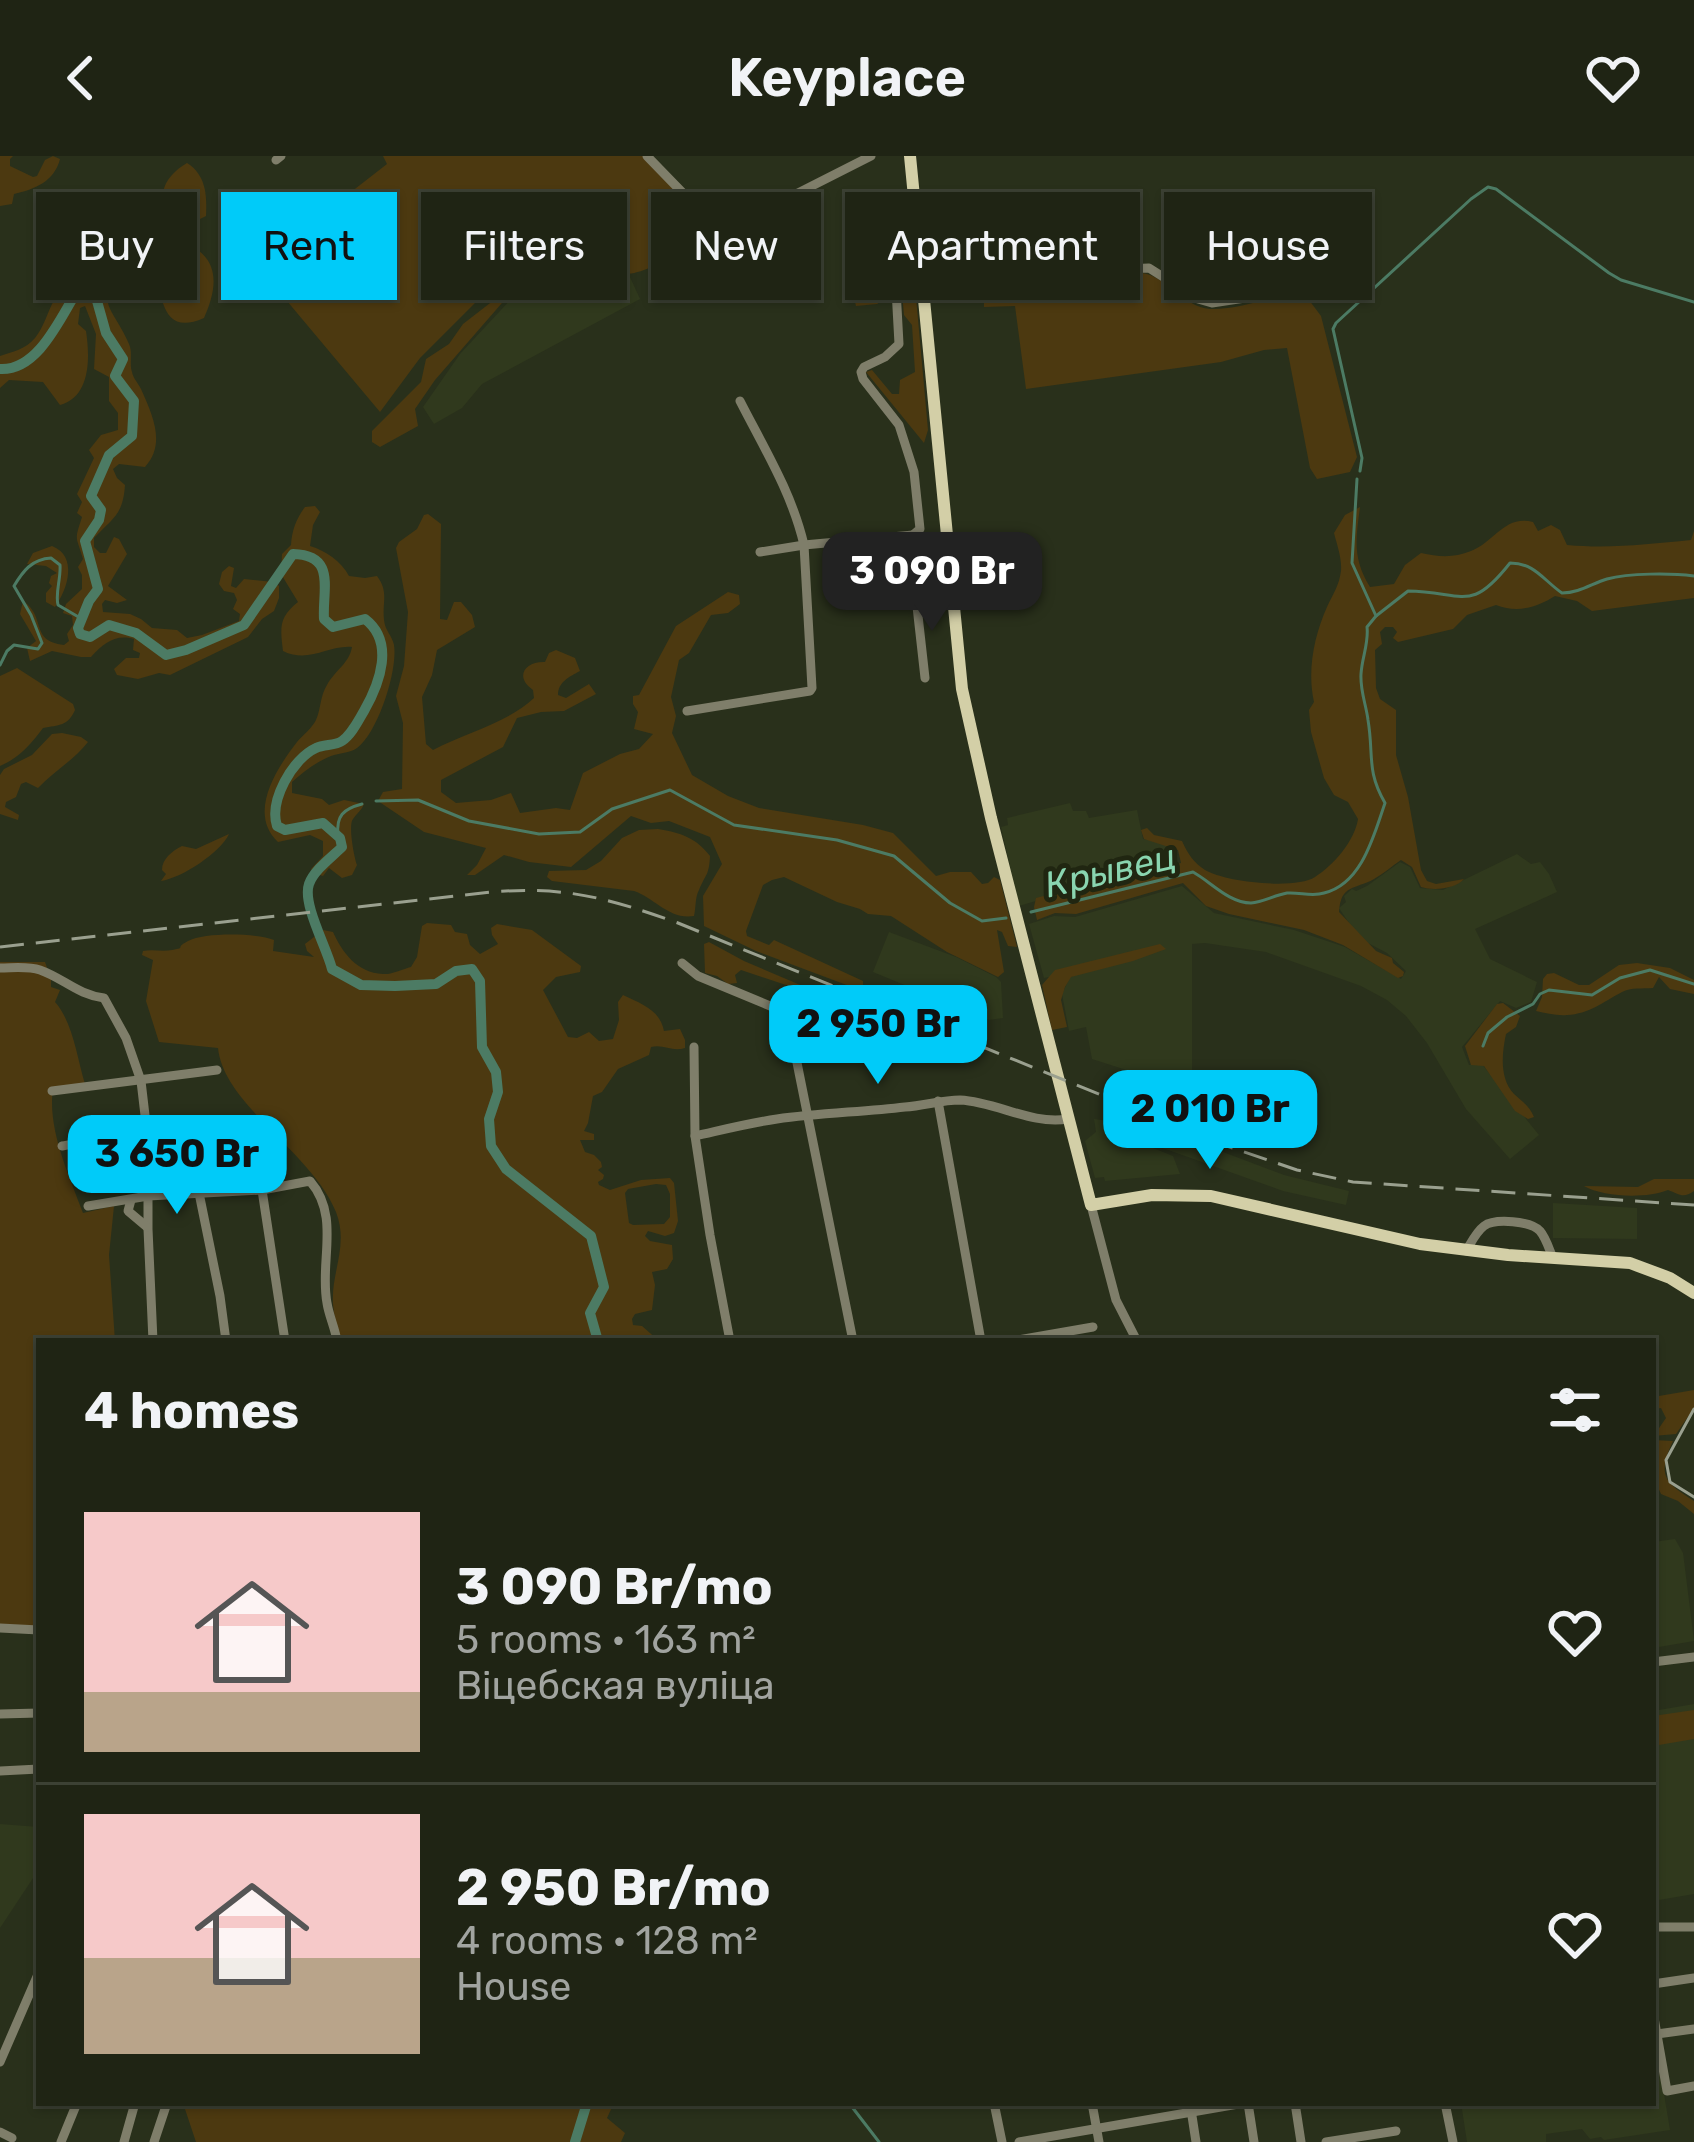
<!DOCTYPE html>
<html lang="en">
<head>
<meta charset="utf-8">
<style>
	:root { --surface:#1f2414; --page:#272c1d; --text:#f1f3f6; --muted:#a1a4a0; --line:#3c4134; --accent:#00cbf9 }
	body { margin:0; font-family:Rubik,sans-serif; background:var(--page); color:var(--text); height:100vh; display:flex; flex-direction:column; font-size:45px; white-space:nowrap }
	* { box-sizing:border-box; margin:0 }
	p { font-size:39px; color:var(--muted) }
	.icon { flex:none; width:66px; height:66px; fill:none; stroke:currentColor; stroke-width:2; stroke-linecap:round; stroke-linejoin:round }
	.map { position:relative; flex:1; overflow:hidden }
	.details { position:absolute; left:36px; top:1182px; width:1620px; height:768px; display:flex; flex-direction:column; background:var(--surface); border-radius:0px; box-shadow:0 3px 9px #0004,0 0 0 3px var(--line) }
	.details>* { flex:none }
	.top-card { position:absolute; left:36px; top:36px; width:1623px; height:108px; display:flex; gap:24px }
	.price { position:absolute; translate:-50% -102px; padding:0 27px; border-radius:24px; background:var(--accent); color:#111; font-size:39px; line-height:78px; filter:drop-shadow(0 3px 6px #0008) }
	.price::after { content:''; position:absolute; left:50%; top:72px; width:36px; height:27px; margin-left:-18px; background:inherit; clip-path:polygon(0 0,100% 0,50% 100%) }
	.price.on { background:#222; color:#fff }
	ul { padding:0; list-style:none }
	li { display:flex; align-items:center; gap:36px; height:300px; padding:0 48px }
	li+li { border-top:3px solid var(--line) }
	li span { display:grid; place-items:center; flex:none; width:336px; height:240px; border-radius:0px; color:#555 }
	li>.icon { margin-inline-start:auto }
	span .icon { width:144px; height:144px; fill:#fffc; stroke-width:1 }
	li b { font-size:51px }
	h2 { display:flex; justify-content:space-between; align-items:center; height:144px; padding:0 48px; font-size:51px }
	.tag { padding:0 42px; border-radius:0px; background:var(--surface); box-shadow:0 3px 9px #0004,0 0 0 3px var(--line); font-size:42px; line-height:108px }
	.tag.on { background:var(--accent); color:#111 }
	header { display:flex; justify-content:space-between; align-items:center; height:156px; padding:0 48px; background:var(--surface); font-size:54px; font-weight:600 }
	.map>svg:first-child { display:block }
</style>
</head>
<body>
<header><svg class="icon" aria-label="back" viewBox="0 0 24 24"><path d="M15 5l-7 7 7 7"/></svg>Keyplace<svg class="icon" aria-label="heart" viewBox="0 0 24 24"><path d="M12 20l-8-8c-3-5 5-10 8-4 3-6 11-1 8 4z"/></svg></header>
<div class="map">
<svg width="1694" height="1986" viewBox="0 0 1694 1986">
	<rect width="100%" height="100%" fill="#29301b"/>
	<!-- built -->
	<g fill="#30391d">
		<polygon points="557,83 587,93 597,91 605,113 614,121 629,119 640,143 482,228 462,252 434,268 423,251 460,198 515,139 520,119"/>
		<polygon points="1070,647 1073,655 1086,655 1089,662 1137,654 1143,683 1177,688 1177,710 1139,714 1019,750 1001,671 1008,669 1007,662"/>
		<polygon points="1517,698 1531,708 1540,706 1549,718 1557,736 1475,773 1490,803 1537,826 1531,846 1516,852 1500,845 1462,891 1469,909 1481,907 1539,979 1510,1003 1466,953 1427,887 1406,860 1387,844 1361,830 1266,796 1205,787 1192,788 1192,935 1092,903 1086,871 1069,875 1062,838 1070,821 1096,812 1044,822 1029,768 1054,760 1075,761 1182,730 1214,757 1294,774 1345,791 1401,823 1406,815 1387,797 1366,786 1351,770 1339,752 1346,746 1344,740 1352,733 1356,735 1367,730 1400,706 1410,711 1420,732 1443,734"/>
		<polygon points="889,776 956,801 996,821 1001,826 1003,862 989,864 873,816"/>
		<polygon points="1094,963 1109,965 1138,978 1138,986 1173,1000 1180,1018 1105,1025 1104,1021 1095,1022 1085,985 1096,976"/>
		<polygon points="1149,968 1284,1019 1349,1035 1346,1049 1283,1035 1143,985"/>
		<polygon points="1553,1047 1637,1052 1637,1083 1553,1082"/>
		<polygon points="1675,1383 1683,1397 1694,1485 1653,1492 1653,1386"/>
		<polygon points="1694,1548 1694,1738 1653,1745 1653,1555"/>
		<polygon points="0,1668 39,1671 39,1713 0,1772"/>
		<polygon points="1653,1889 1656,1889 1670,1974 1604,1984 1601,1981 1590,1983 1582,1973 1546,1978 1546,1986 1467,1986 1461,1947 1653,1947"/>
	</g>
	<!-- green -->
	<g fill="#4c3910" fill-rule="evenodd">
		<path d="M0,0H13L10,3V10L33,21L37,20L45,4L53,0L60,3C54,26 35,33 14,38L12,48L0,50Z"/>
		<path d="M383,0H643L689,48L667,66L687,91C668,102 621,135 606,107C592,84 601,75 574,59L567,65V73L573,77L593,76L596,87C580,96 568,80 552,80L530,108L519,115L515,132L435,224L415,253L418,270L380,291L372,286V275L421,226L426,203L449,188L463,168L494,144L486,136L420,202L380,256L287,145L265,135L256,110L387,8Z"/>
		<path d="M187,7C206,19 207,39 206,60L190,68H177C153,47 161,22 187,7Z"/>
		<path d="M993,53L998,55C1008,87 1003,90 1038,100L1039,106L1036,111L1006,110L1000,108L991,80L988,81L985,87L990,108L982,105L978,72L984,56Z"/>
		<path d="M133,73L139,75L144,85C155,86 163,82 174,83C182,83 186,87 193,91C221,107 216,135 204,162C161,181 163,140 153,111L133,109C89,146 112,148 129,188C133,197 129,207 132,216C133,222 138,227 141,233C153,260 166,288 145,311L119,308L113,313L117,322L125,329C123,359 113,362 94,382V391L100,397H106L114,381L119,383L127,398L108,430L127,444L117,447L105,444L102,448L103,456L130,458L141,463L152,472L177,474L187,482L202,479L239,465L240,458L233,453L237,444L234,437L224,435L219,428L222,416L229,410L234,412L231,430L236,432L244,423L273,426L279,430V442L274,455L262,463L248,481L170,519L159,517L138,523L117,519L114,513L126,502H139L140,497L133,494L134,483C115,478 104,487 91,501H81L52,495L30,505L27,492L36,485L20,458L23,445C47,461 29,485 64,489L69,485L67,478L73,469L72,460L63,457L66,448L82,433V419L78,411L83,403C76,379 74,386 82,361L77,357L82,346L77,338L94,302L89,294L101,279L118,274V257L109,245V221L94,213L96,178L85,150L80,152L78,168L86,175C90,201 91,241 60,249L43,226L9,224L0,232V200C12,196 26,193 35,182C47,168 49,145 64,131C82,115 106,118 126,102L121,96Z"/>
		<polygon points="862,108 882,109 892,113 885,143 877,148 856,150 853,138 863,131 859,115"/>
		<polygon points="907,114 914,119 928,274 924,287 866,216 872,214 892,238 899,238 900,224 915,216 912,169 904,159 902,137"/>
		<path d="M1142,117C1168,121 1183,151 1210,153C1242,154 1274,137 1306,140L1321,160L1357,301L1350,316L1317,323L1310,312L1287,192L1264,194L1221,206L1026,233L1015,150L984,151V142L1009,138L1010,119L1062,122Z"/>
		<path d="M315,350L320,356L313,369L310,390C326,395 341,405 349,420L365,422L377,420C389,436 382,446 384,464C385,475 392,479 394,489C398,514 378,577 357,592C350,597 339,597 331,600C316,606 303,616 292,626V637L322,643L329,649L344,644L364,648C362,654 357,657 353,663C348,669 354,701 357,709L352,719L342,722L329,712L323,720L313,717L311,713L323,700V685L310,679L278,686C247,657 277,612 297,586C303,579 312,572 316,564C321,553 320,540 327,529C335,514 349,508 352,491C328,489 309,508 283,495C280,471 279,461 298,446L281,418L282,398L291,389C292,374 296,363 305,351Z"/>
		<path d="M1360,351C1356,382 1352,402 1370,431L1394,428L1405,409L1421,397C1439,401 1454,402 1471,395C1495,386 1504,359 1533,366L1538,375L1551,369L1560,374L1567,389C1610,393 1649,388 1691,384L1694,375V442L1592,455L1577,445L1555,440C1536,452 1517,457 1496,449L1467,459L1453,473L1398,486L1393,482L1397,476L1393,471H1385L1380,476L1382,488L1375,494L1376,532L1380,543L1396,554V599L1408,641L1421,714L1427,725L1436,728L1464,723C1455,733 1434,735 1421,731L1412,711L1401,704C1392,710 1383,718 1374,723C1354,734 1341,728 1339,756L1376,795L1392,802L1393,807L1404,816L1403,820L1398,822L1343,789L1304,774L1229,758L1206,750L1183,727L1076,758L1055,757L1037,764L1034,751L1036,742L1124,719L1159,718L1166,710L1181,707L1178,694L1144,683L1141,674L1147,672L1154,679L1182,685C1188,698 1193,706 1205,714C1225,726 1295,734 1315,721C1334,709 1355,684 1358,663L1348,646L1334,639L1324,622L1311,576L1309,554L1314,546C1307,515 1314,480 1327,451C1333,438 1339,430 1341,415C1342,402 1337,389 1334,377L1345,359Z"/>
		<path d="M428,358L441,368L440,463L447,464L454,446H461L472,459L475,471L437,494L432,519L422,541L426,588L433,594C467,576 506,568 534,542L533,534C514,521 525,505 545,506L549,497L556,494L575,502L580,515C569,521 558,526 558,539L566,542L589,528L596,538L564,555L541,556L517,562L503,591L441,624V636L456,647L491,644L511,637L520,657L556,652L570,654L583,617L620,598L639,593L653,578L634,573L638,556L633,548V540L639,539L676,470L728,436L739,439L740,448L728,457L711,459L689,497L679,504L671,541L676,560L672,577L692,619L728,640L759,652L863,669L893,677L936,720L950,716H971L982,728L988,727L994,721L1000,724L1017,791L1008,790L1002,776L997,774L1004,816L998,821L947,796L891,760L868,758L860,753L837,746L784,721L772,724L763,729L746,775L747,780L769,789L774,784L863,825V830L852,831L756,795L704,770L703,740L722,708L710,681L669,665L651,667L631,660L571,711L529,706L504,699L475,719H467L477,709L486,692L424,676L378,645L383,636L402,633L403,567L396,540L404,510L408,456L396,392L399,386L417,373L424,359Z"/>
		<path d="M52,390C78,400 68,433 55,451L46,446V437L52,430L49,427L51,420L57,417L46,410L27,408L33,397Z"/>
		<path d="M17,512L73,548L75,554C68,570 59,569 43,572C31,588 19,602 0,610V520Z"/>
		<path d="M62,577L81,581L88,586C74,604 54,615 38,632L26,626L21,628L16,641L6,646L5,651L19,659L18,664L0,658V619L4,613L32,599L52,578Z"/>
		<path d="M658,673C681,677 695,681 710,700C709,720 706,717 699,734C695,741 696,751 694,760C669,764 655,742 634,735L552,725L547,721L549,715L586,714L601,705L622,682L639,674Z"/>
		<path d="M229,678C221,696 182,722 161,725L166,718L162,714C162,703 172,695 182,690L196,693Z"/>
		<path d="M427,767L451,769L455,776L467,778L470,789L480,798L498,788L492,779L491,772L497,768L532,774L581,810L580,816L556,821L543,834L568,881L577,882L589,876L599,885L613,883L619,864L618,846L623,839C642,848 660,854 664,875L680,873L685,884V892C672,896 664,888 651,891L649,899L618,913L602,936L593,940L588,967L584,975L594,978V984H580L585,996L594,999L601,1006L602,1011L598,1014L604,1019L603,1023L598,1026L599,1029L610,1034L641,1024L670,1022L674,1027L678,1065L674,1077L665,1080L648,1075L645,1080L650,1085L672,1089L673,1103L667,1113L652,1116L655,1129L652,1154L635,1158L632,1163L633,1169L642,1170L659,1185H339C337,1173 334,1160 333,1148C331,1115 349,1090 336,1056C312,996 224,950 218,892L159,886L146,845L153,804L142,799L143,795C153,793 162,796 172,794C188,791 173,793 188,785C205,776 257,777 274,784L273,795L314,801L307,795L305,788L323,774L333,776C342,796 357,817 383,818C391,819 403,813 411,811L417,801L422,770ZM656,1028L666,1029L670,1038V1061L664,1068L633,1069L629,1067L625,1037L628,1033Z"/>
		<polygon points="709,786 744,805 805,831 842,842 856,850 855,853 849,856 845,849 831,846 823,839 814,851 808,851 801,834 741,814 735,819 737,827 728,828 717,820 705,817 704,788"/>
		<polygon points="1160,788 1166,793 1133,805 1071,821 1065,831 1061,844 1067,871 1052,874 1042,829 1055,814"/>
		<path d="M0,806H45L51,823V831L60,834L55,846C73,866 77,902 85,928L53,932C47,973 69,1019 83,1057L114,1050L109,1099L115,1185H39V1471L0,1469Z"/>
		<path d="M1637,807L1670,812L1694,824V838L1670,833L1659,821L1653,832C1643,833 1631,831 1622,836C1603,846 1589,858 1567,859C1557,860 1546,857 1536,855L1542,841L1543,823L1547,818L1554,817L1579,829H1589L1619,809Z"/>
		<path d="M1503,847L1520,860L1516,871L1506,878C1502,897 1499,922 1514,938C1523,946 1529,950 1534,961L1528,963L1515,955L1484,910L1471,909L1465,890L1497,848Z"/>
		<path d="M1654,1023H1694V1035C1683,1043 1679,1038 1668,1034C1646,1043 1603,1041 1584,1030L1638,1031Z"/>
		<polygon points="1694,1234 1694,1252 1676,1278 1653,1280 1653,1276 1657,1275 1666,1262 1661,1252 1653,1253 1653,1241"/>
		<path d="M1653,1284L1673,1285C1657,1319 1664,1326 1694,1345V1358L1678,1345L1661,1338L1655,1325Z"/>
		<polygon points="1694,1554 1694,1583 1653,1590 1653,1560"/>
		<polygon points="183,1947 614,1947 607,1962 625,1977 621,1986 196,1986"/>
	</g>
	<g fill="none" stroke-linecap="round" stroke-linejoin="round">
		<!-- stream -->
		<g stroke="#4c7b64" stroke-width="3">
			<polyline points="1360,315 1362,302 1333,173 1336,167 1471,43 1488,31 1496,33 1609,117 1621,124 1694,146"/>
			<polyline points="1357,323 1352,407 1376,460"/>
			<path d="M0,509L7,495L14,489L38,493L42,487L31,459L14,430C23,415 32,403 51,402L60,409C61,423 55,437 58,449L82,463"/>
			<polyline points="376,645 418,644 469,665 539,678 580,676 612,653 670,634 734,669 837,684 894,700 950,747 982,765 1006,762"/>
			<path d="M338,679C336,660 343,653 362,648"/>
			<path d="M1031,756L1193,716C1211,726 1229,747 1251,747C1263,746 1275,739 1287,737C1300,736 1312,741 1324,737C1362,728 1374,679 1385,647C1366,614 1374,599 1368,564C1366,548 1360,535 1361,518C1362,501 1369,487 1367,471L1376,460L1408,435C1464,436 1470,458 1510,407C1535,407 1543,424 1562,437C1579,437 1591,428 1607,423C1629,417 1671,417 1694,420"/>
			<polyline points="1483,890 1488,877 1507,861 1533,848 1540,838 1549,834 1592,839 1620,822 1650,814 1694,828"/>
			<polyline points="849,1947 879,1986"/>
		</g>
		<!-- river -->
		<g stroke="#4c7b64" stroke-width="10">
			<path d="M0,213C39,215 61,160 80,130H90L97,145L106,177L123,203L115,220L134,245L132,280L109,299L91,340L101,354L99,364L85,385L98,433L89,445L78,472L80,478L90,481L109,469L136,477L166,499L186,494L244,469L293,398C337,399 322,434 324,463L333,471L365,463C395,486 380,527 364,555C358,565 352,578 342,585C335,590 324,588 316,592C292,603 269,645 277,670L285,674L323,667L340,682L342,691C332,701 314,714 309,728C302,748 327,792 332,813L361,829L395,830L436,828L456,815L472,813L480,825L482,891L496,916L498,936L489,963L491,990L506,1013L591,1080L604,1131L590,1157L598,1185"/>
			<polyline points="575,1986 587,1947"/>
		</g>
		<!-- minor -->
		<g stroke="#7f7e6a" stroke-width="9">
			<polyline points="647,0 709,64 725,74"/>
			<polyline points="276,4 281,0"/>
			<polyline points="916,73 905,75 895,115 899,188 885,201 864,211 861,216 863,223 899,269 914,316 920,373 913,379 910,388 925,522"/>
			<polyline points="662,112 725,74 871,0"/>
			<polyline points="922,127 953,117 1008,112 1048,116 1149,112 1198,143 1212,147 1299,134"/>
			<polyline points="760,396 804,389 913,379"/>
			<path d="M687,555L810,535L812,532L804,389C792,337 764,292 740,245"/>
			<polyline points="682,807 698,820 787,857 853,1185"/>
			<path d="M0,812C13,812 28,810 40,814C63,822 78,839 104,842L126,882L141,925L148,985V1073L153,1185"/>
			<polyline points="694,891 695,980 710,1079 730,1185"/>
			<polyline points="52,935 217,914"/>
			<polyline points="938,945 981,1185"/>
			<path d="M695,980C722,974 749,967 777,963C819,957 863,956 905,951C924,950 941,944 960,944C998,946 1030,969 1068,963"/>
			<path d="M62,990C89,985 121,978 148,985L252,976"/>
			<polyline points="262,1034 285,1185"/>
			<polyline points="199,1037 220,1140 226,1185"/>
			<polyline points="131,1044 128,1055 147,1071"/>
			<polyline points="1091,1049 1116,1144 1137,1185"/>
			<path d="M88,1050L148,1040L262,1034L310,1025C341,1061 319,1106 327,1147C329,1160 335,1172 337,1185"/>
			<path d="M1466,1095C1471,1087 1476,1076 1484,1070C1495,1062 1531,1065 1540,1075C1546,1082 1549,1093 1553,1102"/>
			<polyline points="1012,1185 1093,1171"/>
			<polyline points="0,1472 39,1474"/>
			<polyline points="1653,1506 1694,1501"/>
			<polyline points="0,1558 39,1557"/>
			<polyline points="0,1615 39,1613"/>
			<polyline points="1653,1771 1694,1771"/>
			<polyline points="1653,1828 1694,1822"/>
			<polyline points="1653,1856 1667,1935 1694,1930"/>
			<polyline points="1657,1878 1694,1873"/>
			<polyline points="0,1906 39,1816"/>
			<polyline points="994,1947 1002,1986"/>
			<polyline points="1092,1947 1099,1986"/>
			<polyline points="1190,1947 1196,1986"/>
			<polyline points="1248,1947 1254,1986"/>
			<polyline points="1295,1947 1301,1986"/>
			<polyline points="1445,1947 1453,1986"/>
			<polyline points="0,1976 12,1982"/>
			<polyline points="61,1986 77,1947"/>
			<polyline points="124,1986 135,1947"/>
			<polyline points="154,1986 167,1947"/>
			<polyline points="1019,1986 1244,1947"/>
			<polyline points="1326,1986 1396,1975"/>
		</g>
		<!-- major -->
		<polyline stroke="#d3cfa7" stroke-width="12" points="910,0 962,533 991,662 1091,1049 1152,1039 1211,1040 1420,1088 1508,1099 1630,1107 1670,1122 1694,1137"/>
		<!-- tram -->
		<polyline stroke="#9aa08f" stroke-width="3" points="1694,1253 1666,1304 1670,1326 1694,1341"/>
		<!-- rail -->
		<path stroke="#9aa08f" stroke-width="3" stroke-dasharray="24 12" stroke-linecap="butt" d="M0,791L491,736C566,730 608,742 678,767L1224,989L1297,1014L1353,1026L1694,1049"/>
	</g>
	<g text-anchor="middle" stroke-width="10" stroke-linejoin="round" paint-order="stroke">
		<!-- water labels -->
		<g font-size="36" font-style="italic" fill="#89d5b0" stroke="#202611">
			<text transform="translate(1110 714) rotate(-13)" y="13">Крывец</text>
		</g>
	</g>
</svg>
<b class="price on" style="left:932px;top:478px">3 090 Br</b>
<b class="price" style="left:878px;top:931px">2 950 Br</b>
<b class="price" style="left:1210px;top:1016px">2 010 Br</b>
<b class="price" style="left:177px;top:1061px">3 650 Br</b>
<div class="top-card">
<a class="tag">Buy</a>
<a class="tag on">Rent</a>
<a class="tag">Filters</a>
<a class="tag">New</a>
<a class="tag">Apartment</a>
<a class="tag">House</a>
</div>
<section class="details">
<h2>4 homes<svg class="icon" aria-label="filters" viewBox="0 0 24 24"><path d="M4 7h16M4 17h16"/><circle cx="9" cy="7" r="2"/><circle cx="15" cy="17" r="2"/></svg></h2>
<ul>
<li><span style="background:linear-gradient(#f6c9c9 75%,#b9a48a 0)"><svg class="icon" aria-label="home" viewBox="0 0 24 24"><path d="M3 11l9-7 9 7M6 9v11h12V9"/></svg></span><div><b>3 090 Br/mo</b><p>5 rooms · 163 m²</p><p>Віцебская вуліца</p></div><svg class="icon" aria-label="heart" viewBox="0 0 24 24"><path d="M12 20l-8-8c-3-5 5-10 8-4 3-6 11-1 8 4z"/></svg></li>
<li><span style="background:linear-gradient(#f6c9c9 60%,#b9a48a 0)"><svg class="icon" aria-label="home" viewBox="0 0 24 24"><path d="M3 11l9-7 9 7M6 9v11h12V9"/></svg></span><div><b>2 950 Br/mo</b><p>4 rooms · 128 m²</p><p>House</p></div><svg class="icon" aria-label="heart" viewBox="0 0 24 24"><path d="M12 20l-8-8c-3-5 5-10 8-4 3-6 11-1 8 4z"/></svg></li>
</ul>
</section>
</div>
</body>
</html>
